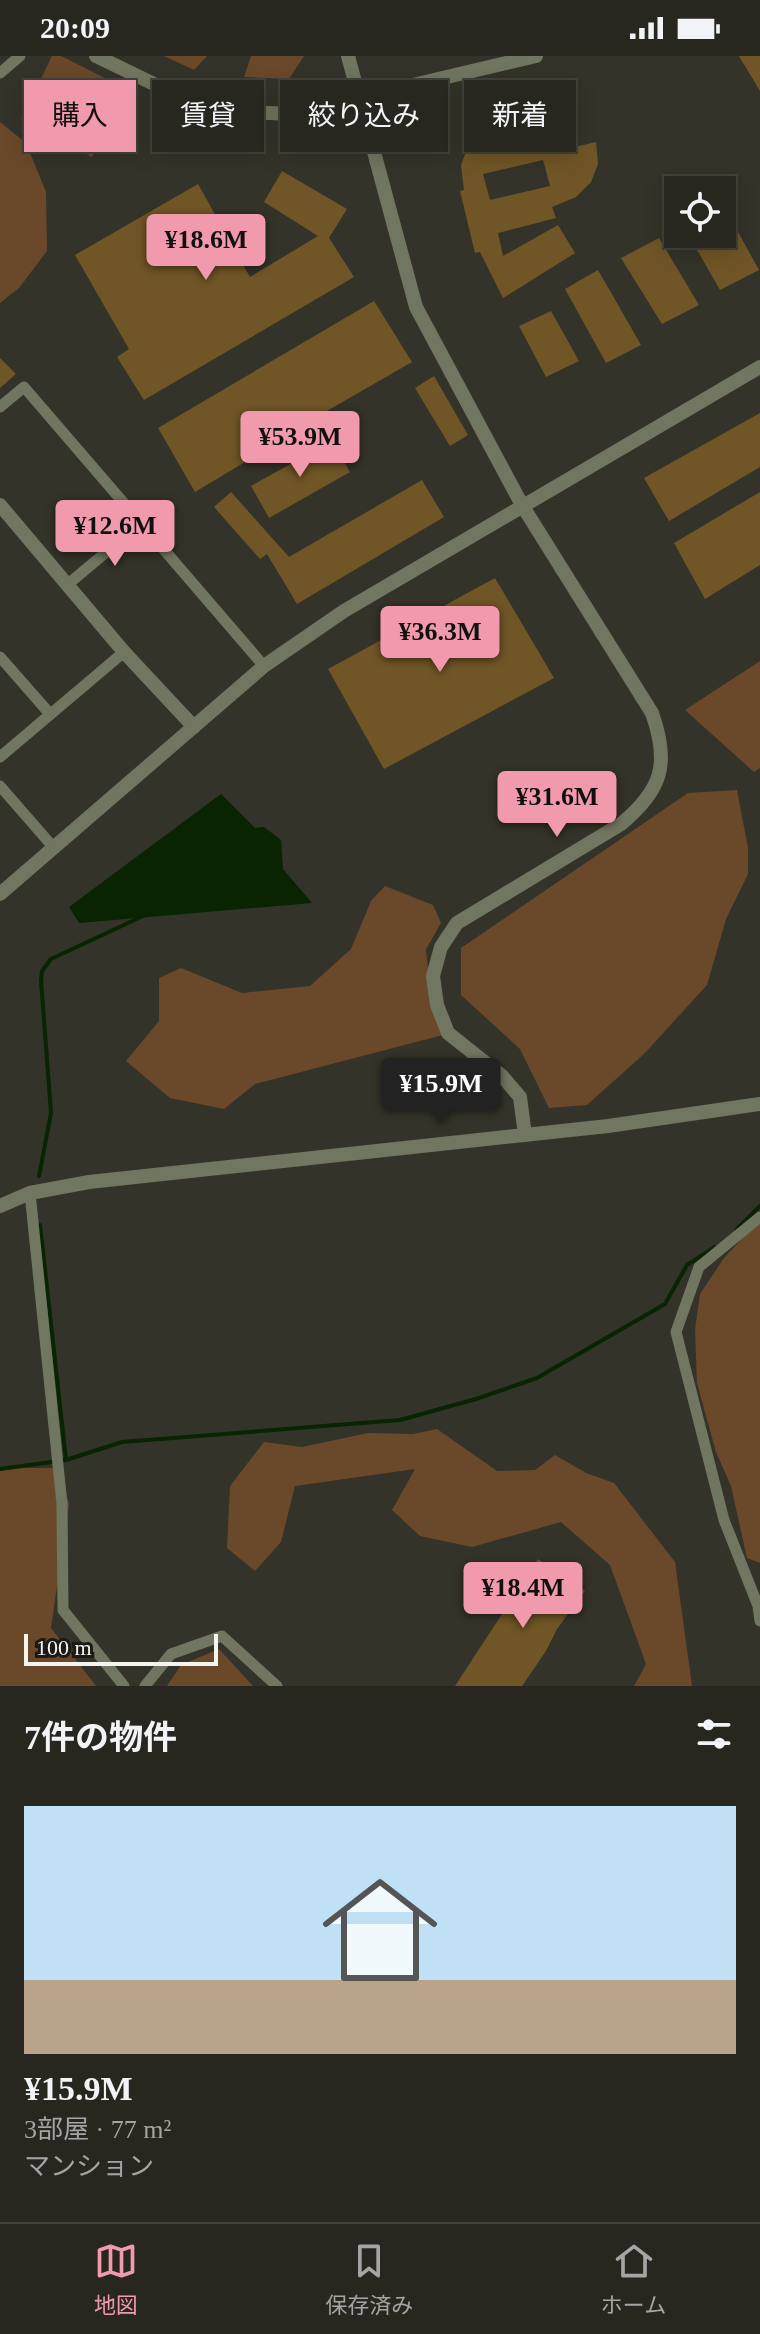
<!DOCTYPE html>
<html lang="ja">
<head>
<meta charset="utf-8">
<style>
	:root { --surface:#27261f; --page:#2f2e28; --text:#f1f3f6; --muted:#a4a5a4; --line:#43433d; --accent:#f29aad }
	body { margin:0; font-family:"Times New Roman","Noto Sans JP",serif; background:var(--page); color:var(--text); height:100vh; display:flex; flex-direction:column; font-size:30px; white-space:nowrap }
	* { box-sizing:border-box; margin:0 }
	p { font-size:26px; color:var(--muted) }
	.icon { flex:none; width:44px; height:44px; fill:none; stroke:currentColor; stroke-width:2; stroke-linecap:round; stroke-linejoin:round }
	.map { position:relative; height:1630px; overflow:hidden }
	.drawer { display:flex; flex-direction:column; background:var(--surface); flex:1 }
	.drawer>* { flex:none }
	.top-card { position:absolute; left:24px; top:24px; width:712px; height:72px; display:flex; gap:16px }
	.tools { position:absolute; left:664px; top:120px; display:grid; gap:16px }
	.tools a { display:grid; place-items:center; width:72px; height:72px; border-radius:0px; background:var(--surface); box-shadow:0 4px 20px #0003,0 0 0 2px var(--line); font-size:40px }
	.scale { position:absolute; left:24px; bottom:20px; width:194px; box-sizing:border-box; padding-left:8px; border:4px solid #f5f4ee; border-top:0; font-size:22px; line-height:28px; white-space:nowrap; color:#f5f4ee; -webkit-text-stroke:6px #1b1a16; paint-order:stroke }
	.price { position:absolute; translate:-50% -68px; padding:0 18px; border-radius:8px; background:var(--accent); color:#111; font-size:26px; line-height:52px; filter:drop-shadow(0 2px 4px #0008) }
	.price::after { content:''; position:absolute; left:50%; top:48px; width:24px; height:18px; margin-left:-12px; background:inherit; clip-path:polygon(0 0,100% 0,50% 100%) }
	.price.current { background:#222; color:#fff }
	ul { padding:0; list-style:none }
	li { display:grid; align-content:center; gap:16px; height:424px; padding:0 24px }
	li+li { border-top:2px solid var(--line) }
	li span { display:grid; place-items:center; height:248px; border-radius:0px; color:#555 }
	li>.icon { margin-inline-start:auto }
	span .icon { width:144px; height:144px; fill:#fffc; stroke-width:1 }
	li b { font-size:34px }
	h2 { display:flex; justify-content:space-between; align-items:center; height:96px; padding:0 24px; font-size:34px }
	.chip { padding:0 28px; border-radius:0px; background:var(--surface); box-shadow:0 4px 20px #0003,0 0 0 2px var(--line); font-size:28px; line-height:72px }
	.chip.current { background:var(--accent); color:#111 }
	.status { display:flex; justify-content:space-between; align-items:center; height:56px; padding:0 40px; background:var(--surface); direction:ltr }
	.status svg { height:22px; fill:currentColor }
	.tab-bar { display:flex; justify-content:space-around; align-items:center; height:112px; border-top:2px solid var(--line); background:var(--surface); font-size:22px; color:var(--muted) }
	.tab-bar a { display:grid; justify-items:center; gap:4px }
	.tab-bar .current { color:var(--accent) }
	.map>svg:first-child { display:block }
</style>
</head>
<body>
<div class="status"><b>20:09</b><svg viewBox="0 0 49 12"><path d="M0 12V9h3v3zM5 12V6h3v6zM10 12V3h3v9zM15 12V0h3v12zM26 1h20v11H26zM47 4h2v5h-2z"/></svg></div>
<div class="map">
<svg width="760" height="1630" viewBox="0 0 760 1630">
	<rect width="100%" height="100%" fill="#343329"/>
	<!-- green -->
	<g fill="#6a492a">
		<polygon points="52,0 61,0 125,32 92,101 21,64"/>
		<polygon points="164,0 207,0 194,14"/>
		<polygon points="251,0 304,0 289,23 244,21"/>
		<polygon points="0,66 26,87 46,136 47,195 19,232 0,247"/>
		<polygon points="760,605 760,712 754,716 685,654"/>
		<polygon points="737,734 748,792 748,818 726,863 707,929 644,998 587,1049 549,1052 520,993 461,939 461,892 688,737"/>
		<polygon points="385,830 433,849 441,867 426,893 431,945 443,979 255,1028 224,1053 170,1042 126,1005 159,965 159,922 181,912 242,937 310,930 351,893 371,845"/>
		<polygon points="760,1163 760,1507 747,1502 731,1430 716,1396 697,1327 695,1274 700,1238 724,1202"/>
		<polygon points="437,1373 497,1415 535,1414 555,1399 586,1417 614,1427 675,1506 692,1630 634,1630 646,1608 610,1509 561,1466 472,1491 420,1480 392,1454 415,1413 295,1430 281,1486 255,1515 227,1492 230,1430 264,1386 302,1391 368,1377 413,1378"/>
		<polygon points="0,1412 59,1412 69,1448 51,1572 96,1630 0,1630"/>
		<polygon points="219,1593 253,1630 167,1630 181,1609"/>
	</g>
	<!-- water -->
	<polygon fill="#082400" points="221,738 255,772 264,771 281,784 283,813 312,847 79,867 69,851"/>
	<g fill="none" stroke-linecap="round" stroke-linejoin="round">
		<!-- stream -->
		<g stroke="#082400" stroke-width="4">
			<polyline points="39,1120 51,1057 41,924 42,915 51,903 143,860"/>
			<polyline points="40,1169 66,1404"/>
			<polyline points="737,1173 760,1150"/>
			<polyline points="0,1413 66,1404 122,1386 400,1364 476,1343 537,1322 665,1248 687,1209 715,1191"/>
		</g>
	</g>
	<!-- building -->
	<g fill="#705626" fill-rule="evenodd">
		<polygon points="739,0 760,0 760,35"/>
		<path d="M541,62L549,97L596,86L598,108L591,126L576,141L552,151L556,162L498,177L503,200L558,169L575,197L503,242L480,196L475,197L460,135L464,134L461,109L467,93L478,82L500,72ZM543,104L550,130L490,144L483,118Z"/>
		<polygon points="282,115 347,153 329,182 354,221 144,344 117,301 129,293 75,199 198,128 250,221 318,180 264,146"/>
		<polygon points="722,147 759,214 720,234 688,178 722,178"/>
		<polygon points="659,182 699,249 662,268 621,202"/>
		<polygon points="598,214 641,289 606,307 565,233"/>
		<polygon points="374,245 412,306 249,400 250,403 195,436 158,372"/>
		<polygon points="551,255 579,305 546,321 519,270"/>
		<polygon points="0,302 16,318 0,332"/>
		<polygon points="434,320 468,379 450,390 415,332"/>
		<polygon points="760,357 760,411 669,465 644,422"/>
		<polygon points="332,385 350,416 269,462 251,430"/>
		<polygon points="422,424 444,461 297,548 267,498 260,503 214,451 231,436 289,501"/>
		<polygon points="760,436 760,509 705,543 674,487"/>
		<polygon points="495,522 554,622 384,713 328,613"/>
		<polygon points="538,1503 585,1535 557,1573 546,1595 522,1630 455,1630"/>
	</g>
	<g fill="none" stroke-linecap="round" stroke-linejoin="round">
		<!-- minor -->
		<g stroke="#717660" stroke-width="11">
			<polyline points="0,17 20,0"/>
			<polyline points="0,351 24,331 264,610"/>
			<polyline points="67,529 141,467"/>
			<polyline points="0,601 50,658"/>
			<polyline points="0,701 124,596"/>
			<polyline points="0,730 54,792"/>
			<polyline points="30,1137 62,1448 63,1554 124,1630"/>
			<polyline points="760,1161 699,1211 676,1276 724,1464 758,1550 760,1565"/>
			<polyline points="145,1630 171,1598 222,1580 277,1630"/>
		</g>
		<!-- tertiary -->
		<g stroke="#717660" stroke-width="14">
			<polyline points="96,0 187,44 224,55 290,58 536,0"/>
			<path d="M348,0L416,251L522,449L652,657C670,708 662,734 621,768L457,867L441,891L433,920L437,949L448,977L502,1020L520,1041L525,1079"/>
			<polyline points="0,449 124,596 194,671"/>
			<polyline points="0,838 264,610 344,555 760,311"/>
			<polyline points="0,1150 30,1137 89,1126 608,1070 760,1048"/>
		</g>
	</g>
</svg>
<div class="tools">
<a><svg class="icon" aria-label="locate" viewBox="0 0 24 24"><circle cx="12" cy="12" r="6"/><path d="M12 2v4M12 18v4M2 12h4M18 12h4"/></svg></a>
</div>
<div class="scale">100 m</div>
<b class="price" style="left:206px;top:226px">¥18.6M</b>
<b class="price" style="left:300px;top:423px">¥53.9M</b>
<b class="price" style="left:115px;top:512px">¥12.6M</b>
<b class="price" style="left:440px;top:618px">¥36.3M</b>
<b class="price" style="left:557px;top:783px">¥31.6M</b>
<b class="price current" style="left:441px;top:1070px">¥15.9M</b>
<b class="price" style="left:523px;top:1574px">¥18.4M</b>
<div class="top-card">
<a class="chip current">購入</a>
<a class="chip">賃貸</a>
<a class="chip">絞り込み</a>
<a class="chip">新着</a>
</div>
</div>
<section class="drawer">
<h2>7件の物件<svg class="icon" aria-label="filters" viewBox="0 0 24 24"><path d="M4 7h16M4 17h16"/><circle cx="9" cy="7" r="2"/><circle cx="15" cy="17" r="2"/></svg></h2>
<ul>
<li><span style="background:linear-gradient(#bfe0f5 70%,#b9a48a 0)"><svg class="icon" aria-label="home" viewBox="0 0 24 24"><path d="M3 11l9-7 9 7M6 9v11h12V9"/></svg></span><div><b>¥15.9M</b><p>3部屋 · 77 m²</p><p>マンション</p></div></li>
</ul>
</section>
<nav class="tab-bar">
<a class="current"><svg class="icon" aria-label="map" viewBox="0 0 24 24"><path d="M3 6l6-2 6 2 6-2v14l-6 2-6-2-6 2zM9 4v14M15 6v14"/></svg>地図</a>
<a><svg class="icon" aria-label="saved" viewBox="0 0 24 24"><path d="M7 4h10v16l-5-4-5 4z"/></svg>保存済み</a>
<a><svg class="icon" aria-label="home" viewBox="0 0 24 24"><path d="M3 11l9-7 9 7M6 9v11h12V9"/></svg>ホーム</a>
</nav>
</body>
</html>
